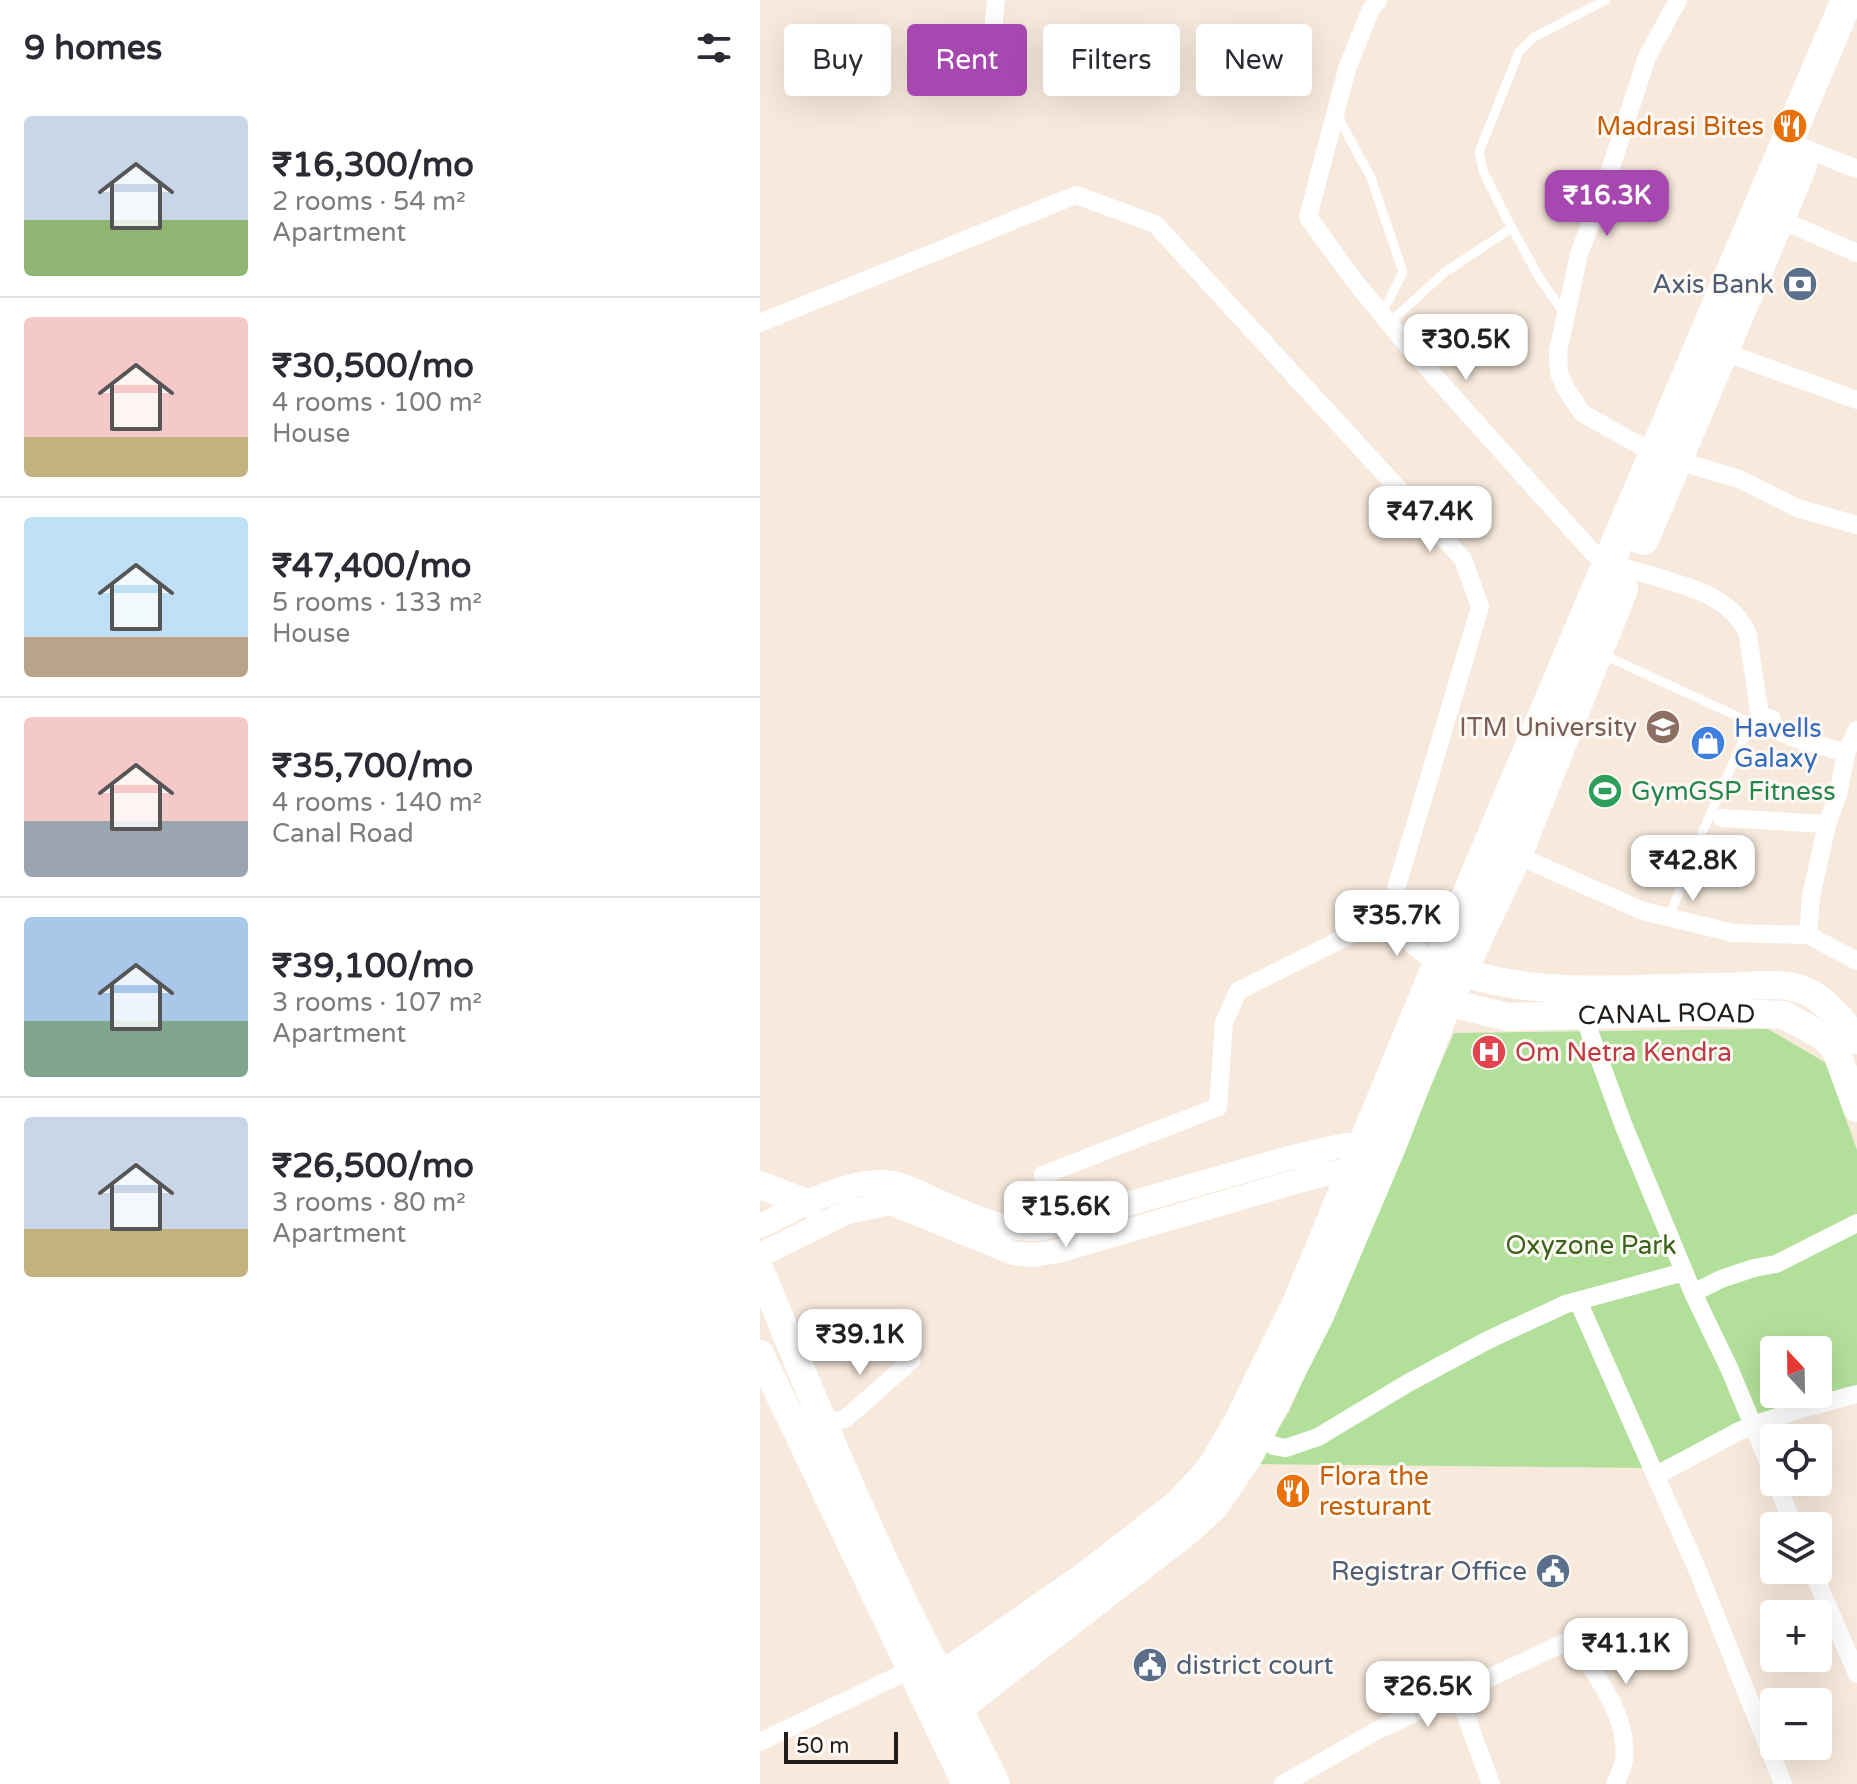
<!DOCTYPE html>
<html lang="en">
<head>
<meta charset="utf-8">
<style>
	:root { --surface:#fff; --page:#f7f7f7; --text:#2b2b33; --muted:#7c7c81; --line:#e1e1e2; --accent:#a748b1 }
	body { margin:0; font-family:"Varela Round",sans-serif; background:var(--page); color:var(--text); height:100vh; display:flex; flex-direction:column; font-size:30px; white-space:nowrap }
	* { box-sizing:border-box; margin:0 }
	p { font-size:26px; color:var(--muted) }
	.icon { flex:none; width:44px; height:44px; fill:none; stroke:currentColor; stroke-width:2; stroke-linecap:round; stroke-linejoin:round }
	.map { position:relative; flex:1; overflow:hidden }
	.panel { display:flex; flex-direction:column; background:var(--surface); width:760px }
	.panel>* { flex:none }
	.banner { position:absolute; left:24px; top:24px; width:760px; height:72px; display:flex; gap:16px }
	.needle { width:52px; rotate:338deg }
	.tools { position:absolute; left:1000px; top:1336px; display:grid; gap:16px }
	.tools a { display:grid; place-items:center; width:72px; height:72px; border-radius:8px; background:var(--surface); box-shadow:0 8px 32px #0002; font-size:40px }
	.scale { position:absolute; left:24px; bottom:20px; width:114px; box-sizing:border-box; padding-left:8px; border:4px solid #231e19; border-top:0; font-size:22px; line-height:28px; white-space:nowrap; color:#231e19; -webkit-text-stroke:6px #fef9f4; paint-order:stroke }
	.price { position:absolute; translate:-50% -68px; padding:0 18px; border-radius:16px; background:#fff; color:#222; font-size:26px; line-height:52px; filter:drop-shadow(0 2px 4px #0008) }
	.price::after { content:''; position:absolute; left:50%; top:48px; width:24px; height:18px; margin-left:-12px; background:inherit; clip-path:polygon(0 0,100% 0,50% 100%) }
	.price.on { background:var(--accent); color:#fff }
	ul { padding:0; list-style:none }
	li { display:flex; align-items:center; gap:24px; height:200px; padding:0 24px }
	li+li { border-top:2px solid var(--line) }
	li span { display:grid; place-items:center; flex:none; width:224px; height:160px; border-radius:8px; color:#555 }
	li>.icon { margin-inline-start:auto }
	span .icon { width:96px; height:96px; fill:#fffc; stroke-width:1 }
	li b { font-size:34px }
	h2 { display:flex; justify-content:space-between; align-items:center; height:96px; padding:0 24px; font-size:34px }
	.chip { padding:0 28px; border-radius:8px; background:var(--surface); box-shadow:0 8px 32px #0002; font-size:28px; line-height:72px }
	.chip.on { background:var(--accent); color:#fff }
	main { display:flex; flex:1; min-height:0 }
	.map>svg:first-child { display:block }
</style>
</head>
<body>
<main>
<section class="panel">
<h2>9 homes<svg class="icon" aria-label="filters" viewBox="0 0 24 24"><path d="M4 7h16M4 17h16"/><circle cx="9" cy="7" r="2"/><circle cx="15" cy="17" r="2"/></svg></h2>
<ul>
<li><span style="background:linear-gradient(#c9d6e8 65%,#8fb573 0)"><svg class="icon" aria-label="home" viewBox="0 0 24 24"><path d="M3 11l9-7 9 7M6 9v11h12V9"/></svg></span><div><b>₹16,300/mo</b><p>2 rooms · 54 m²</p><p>Apartment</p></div></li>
<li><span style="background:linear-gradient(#f6c9c9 75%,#c2b280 0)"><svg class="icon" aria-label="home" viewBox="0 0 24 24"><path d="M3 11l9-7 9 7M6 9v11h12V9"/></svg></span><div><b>₹30,500/mo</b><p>4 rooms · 100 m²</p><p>House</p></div></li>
<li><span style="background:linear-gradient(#bfe0f5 75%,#b9a48a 0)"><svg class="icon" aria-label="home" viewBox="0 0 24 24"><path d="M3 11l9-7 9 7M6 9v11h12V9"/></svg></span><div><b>₹47,400/mo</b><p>5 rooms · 133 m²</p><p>House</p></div></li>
<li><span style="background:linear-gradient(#f6c9c9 65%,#9aa5b1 0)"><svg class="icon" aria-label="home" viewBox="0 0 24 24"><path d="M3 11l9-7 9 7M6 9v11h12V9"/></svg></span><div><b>₹35,700/mo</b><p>4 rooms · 140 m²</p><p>Canal Road</p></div></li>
<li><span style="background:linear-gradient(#a9c7e8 65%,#7fa58c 0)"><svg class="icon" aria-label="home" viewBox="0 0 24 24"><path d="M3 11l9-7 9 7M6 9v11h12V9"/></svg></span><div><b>₹39,100/mo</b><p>3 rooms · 107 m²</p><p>Apartment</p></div></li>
<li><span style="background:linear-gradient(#c9d6e8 70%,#c2b280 0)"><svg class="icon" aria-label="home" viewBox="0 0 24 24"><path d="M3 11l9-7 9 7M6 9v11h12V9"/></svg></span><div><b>₹26,500/mo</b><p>3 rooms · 80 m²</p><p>Apartment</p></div></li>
</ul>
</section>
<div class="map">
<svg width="1097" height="1784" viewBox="0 0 1097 1784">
	<rect width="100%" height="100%" fill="#f7eadd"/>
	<!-- park -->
	<path fill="#b2e09b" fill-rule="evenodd" d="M1008,1029L1066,1063L1097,1150V1386L999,1413L889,1468L493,1464L529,1412L694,1033ZM1014,1350H1058V1394H1014Z"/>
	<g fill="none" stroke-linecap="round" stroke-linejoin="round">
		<!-- lane -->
		<g stroke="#fff" stroke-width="9">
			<polyline points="577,115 611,178 643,272 622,313"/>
			<polyline points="804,313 780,279 747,219 723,171 719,152 759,52 774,37 846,0"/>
			<polyline points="629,323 685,272 752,228"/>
			<polyline points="844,655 983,719 987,724 987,731 942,833 909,917"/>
		</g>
		<!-- street -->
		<g stroke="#fff" stroke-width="18">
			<path d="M618,0L610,11L587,69L548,217L593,279L652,351L834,554C877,581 968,580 988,635L999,710L1001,716L1012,719L1009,726L1031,737L1086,753"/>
			<polyline points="918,0 887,57 846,183 819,254 798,351 799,373 805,387 822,413 895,454 979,479 1037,508 1097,525"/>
			<polyline points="229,72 236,0"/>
			<polyline points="1028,142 1097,169"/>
			<polyline points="1019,219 1097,253"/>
			<polyline points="0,323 316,195 395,224 703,559 720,607 628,916 478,991 464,1023 458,1107 283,1175"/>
			<polyline points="964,352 1097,400"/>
			<polyline points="962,818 1067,824"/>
			<polyline points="756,855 883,911 973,933 1048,935 1097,961"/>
			<path d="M628,916C641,935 657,953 679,963"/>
			<polyline points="1048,935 1051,897 1067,824 1078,795 1086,753 1097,730"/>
			<polyline points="824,1017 863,1124 933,1293 970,1370 1014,1476"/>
			<polyline points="933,1293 961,1279 994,1268 1016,1264 1097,1223"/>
			<polyline points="818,1301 937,1569 1023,1784"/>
			<polyline points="62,1423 85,1419 152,1360"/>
			<polyline points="492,1431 514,1446 526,1448 558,1437 648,1383 728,1340 806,1304 924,1272"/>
			<polyline points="897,1475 979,1431 1034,1411 1097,1394"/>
			<polyline points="1016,1482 1034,1526"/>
			<polyline points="1052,1570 1097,1674"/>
			<polyline points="697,1692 731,1784"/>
			<polyline points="0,1742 150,1670"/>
			<path d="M523,1784L616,1731L812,1639C835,1675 869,1715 864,1760C863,1768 858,1777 855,1784"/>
		</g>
		<!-- secondary -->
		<g stroke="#fff" stroke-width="24">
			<path d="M0,1226C36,1209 80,1182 121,1182C140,1182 156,1191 173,1199C209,1214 244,1233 284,1228L525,1159C554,1152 586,1142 616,1144"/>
			<path d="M0,1255L87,1212L131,1203L253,1253L273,1255L298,1251L528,1184C553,1177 580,1168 605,1171"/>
		</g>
		<!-- primary -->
		<g stroke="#fff" stroke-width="28">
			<path d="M683,965C768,1001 873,987 963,987C988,987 1020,981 1043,990C1065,998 1083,1022 1097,1040"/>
			<path id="s1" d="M665,997L748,1017L946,1012L1024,1015L1061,1035L1075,1048L1097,1108"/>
			<polyline points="0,1185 49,1204"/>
			<path d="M0,1270C49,1388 96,1507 153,1621C180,1676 210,1729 236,1784"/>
			<polyline points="0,1354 206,1784"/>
		</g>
		<!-- highway -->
		<g stroke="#fff" stroke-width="32">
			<polyline points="883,539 1041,166"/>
			<polyline points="183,1677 327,1577 417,1507 451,1471 477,1427 538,1304 679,963 1087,0"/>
			<polyline points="199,1706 432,1525 454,1504 489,1452 559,1313 631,1144 686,1003 756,855 862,589"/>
		</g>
	</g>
	<!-- icons -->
	<defs>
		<g id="restaurant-disc" transform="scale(1.8)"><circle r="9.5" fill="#e8710a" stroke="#fef9f4"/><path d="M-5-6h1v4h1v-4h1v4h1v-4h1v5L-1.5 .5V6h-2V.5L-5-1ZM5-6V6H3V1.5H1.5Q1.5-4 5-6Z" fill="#fff"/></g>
		<g id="bank-disc" transform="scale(1.8)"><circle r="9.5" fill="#5c6f8a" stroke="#fef9f4"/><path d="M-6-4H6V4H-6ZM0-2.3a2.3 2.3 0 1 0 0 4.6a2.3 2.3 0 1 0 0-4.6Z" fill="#fff"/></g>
		<g id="university-disc" transform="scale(1.8)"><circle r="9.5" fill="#8d6e63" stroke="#fef9f4"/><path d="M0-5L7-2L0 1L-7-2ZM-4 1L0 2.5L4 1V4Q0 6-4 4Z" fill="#fff"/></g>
		<g id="shop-disc" transform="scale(1.8)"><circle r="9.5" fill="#3f7fe0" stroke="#fef9f4"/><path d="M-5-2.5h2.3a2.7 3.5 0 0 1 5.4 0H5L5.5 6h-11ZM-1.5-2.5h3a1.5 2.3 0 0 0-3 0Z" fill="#fff"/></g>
		<g id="stadium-disc" transform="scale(1.8)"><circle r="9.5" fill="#2e9e5b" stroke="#fef9f4"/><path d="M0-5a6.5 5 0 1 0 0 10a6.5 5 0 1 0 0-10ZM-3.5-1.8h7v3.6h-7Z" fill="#fff"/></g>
		<g id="hospital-disc" transform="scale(1.8)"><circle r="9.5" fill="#e0444e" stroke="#fef9f4"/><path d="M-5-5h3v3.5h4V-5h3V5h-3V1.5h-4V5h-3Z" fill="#fff"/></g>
		<g id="civic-disc" transform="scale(1.8)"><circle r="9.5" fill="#5c6f8a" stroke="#fef9f4"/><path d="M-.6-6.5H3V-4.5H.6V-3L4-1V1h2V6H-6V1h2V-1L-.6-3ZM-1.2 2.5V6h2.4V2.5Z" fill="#fff"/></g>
	</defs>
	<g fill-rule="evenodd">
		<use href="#restaurant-disc" x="1030" y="126"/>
		<use href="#bank-disc" x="1040" y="284"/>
		<use href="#university-disc" x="903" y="727"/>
		<use href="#shop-disc" x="948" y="743"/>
		<use href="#stadium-disc" x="845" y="791"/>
		<use href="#hospital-disc" x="729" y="1052"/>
		<use href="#restaurant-disc" x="533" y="1491"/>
		<use href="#civic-disc" x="793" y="1571"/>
		<use href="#civic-disc" x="390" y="1665"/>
	</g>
	<g text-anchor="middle" stroke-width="6" stroke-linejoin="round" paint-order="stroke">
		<!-- food labels -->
		<g font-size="26" fill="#c56008" stroke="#fef9f4" text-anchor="end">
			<text x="1004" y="135">Madrasi Bites</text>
			<text x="559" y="1485" text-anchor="start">Flora the<tspan x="559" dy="30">resturant</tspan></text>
		</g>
		<!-- service labels -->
		<g font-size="26" fill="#4e5e75" stroke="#fef9f4" text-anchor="end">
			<text x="1014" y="293">Axis Bank</text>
			<text x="767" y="1580">Registrar Office</text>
			<text x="416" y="1674" text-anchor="start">district court</text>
		</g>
		<!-- education labels -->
		<g font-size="26" fill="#785e54" stroke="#fef9f4" text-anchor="end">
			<text x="877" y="736">ITM University</text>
		</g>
		<!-- shop labels -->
		<g font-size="26" fill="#366cbe" stroke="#fef9f4" text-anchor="start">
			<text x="974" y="737">Havells<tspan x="974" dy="30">Galaxy</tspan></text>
		</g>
		<!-- leisure labels -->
		<g font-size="26" fill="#27864d" stroke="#fef9f4" text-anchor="start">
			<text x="871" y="800">GymGSP Fitness</text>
		</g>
		<!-- street labels -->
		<g font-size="26" fill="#231e19" stroke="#fef9f4">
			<text dy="9" stroke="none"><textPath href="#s1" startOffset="244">CANAL ROAD</textPath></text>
		</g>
		<!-- health labels -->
		<g font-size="26" fill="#be3a42" stroke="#fef9f4" text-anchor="start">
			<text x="755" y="1061">Om Netra Kendra</text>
		</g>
		<!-- park labels -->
		<g font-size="26" fill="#38631b" stroke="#fef9f4">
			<text x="831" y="1254">Oxyzone Park</text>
		</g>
	</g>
</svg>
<div class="tools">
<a><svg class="needle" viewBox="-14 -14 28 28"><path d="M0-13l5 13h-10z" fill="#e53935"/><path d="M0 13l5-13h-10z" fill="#7c7c81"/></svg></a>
<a><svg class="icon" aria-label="locate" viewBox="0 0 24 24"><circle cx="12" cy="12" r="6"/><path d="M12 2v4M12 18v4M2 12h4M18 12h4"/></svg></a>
<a><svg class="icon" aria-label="layers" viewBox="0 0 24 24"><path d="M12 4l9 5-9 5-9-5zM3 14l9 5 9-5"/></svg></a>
<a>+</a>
<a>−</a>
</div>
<div class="scale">50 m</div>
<b class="price on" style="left:847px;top:238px">₹16.3K</b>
<b class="price" style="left:706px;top:382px">₹30.5K</b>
<b class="price" style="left:670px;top:554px">₹47.4K</b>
<b class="price" style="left:933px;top:903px">₹42.8K</b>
<b class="price" style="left:637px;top:958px">₹35.7K</b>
<b class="price" style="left:306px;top:1249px">₹15.6K</b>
<b class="price" style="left:100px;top:1377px">₹39.1K</b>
<b class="price" style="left:866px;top:1686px">₹41.1K</b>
<b class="price" style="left:668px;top:1729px">₹26.5K</b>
<div class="banner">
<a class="chip">Buy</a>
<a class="chip on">Rent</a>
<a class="chip">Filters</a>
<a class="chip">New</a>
</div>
</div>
</main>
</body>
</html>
